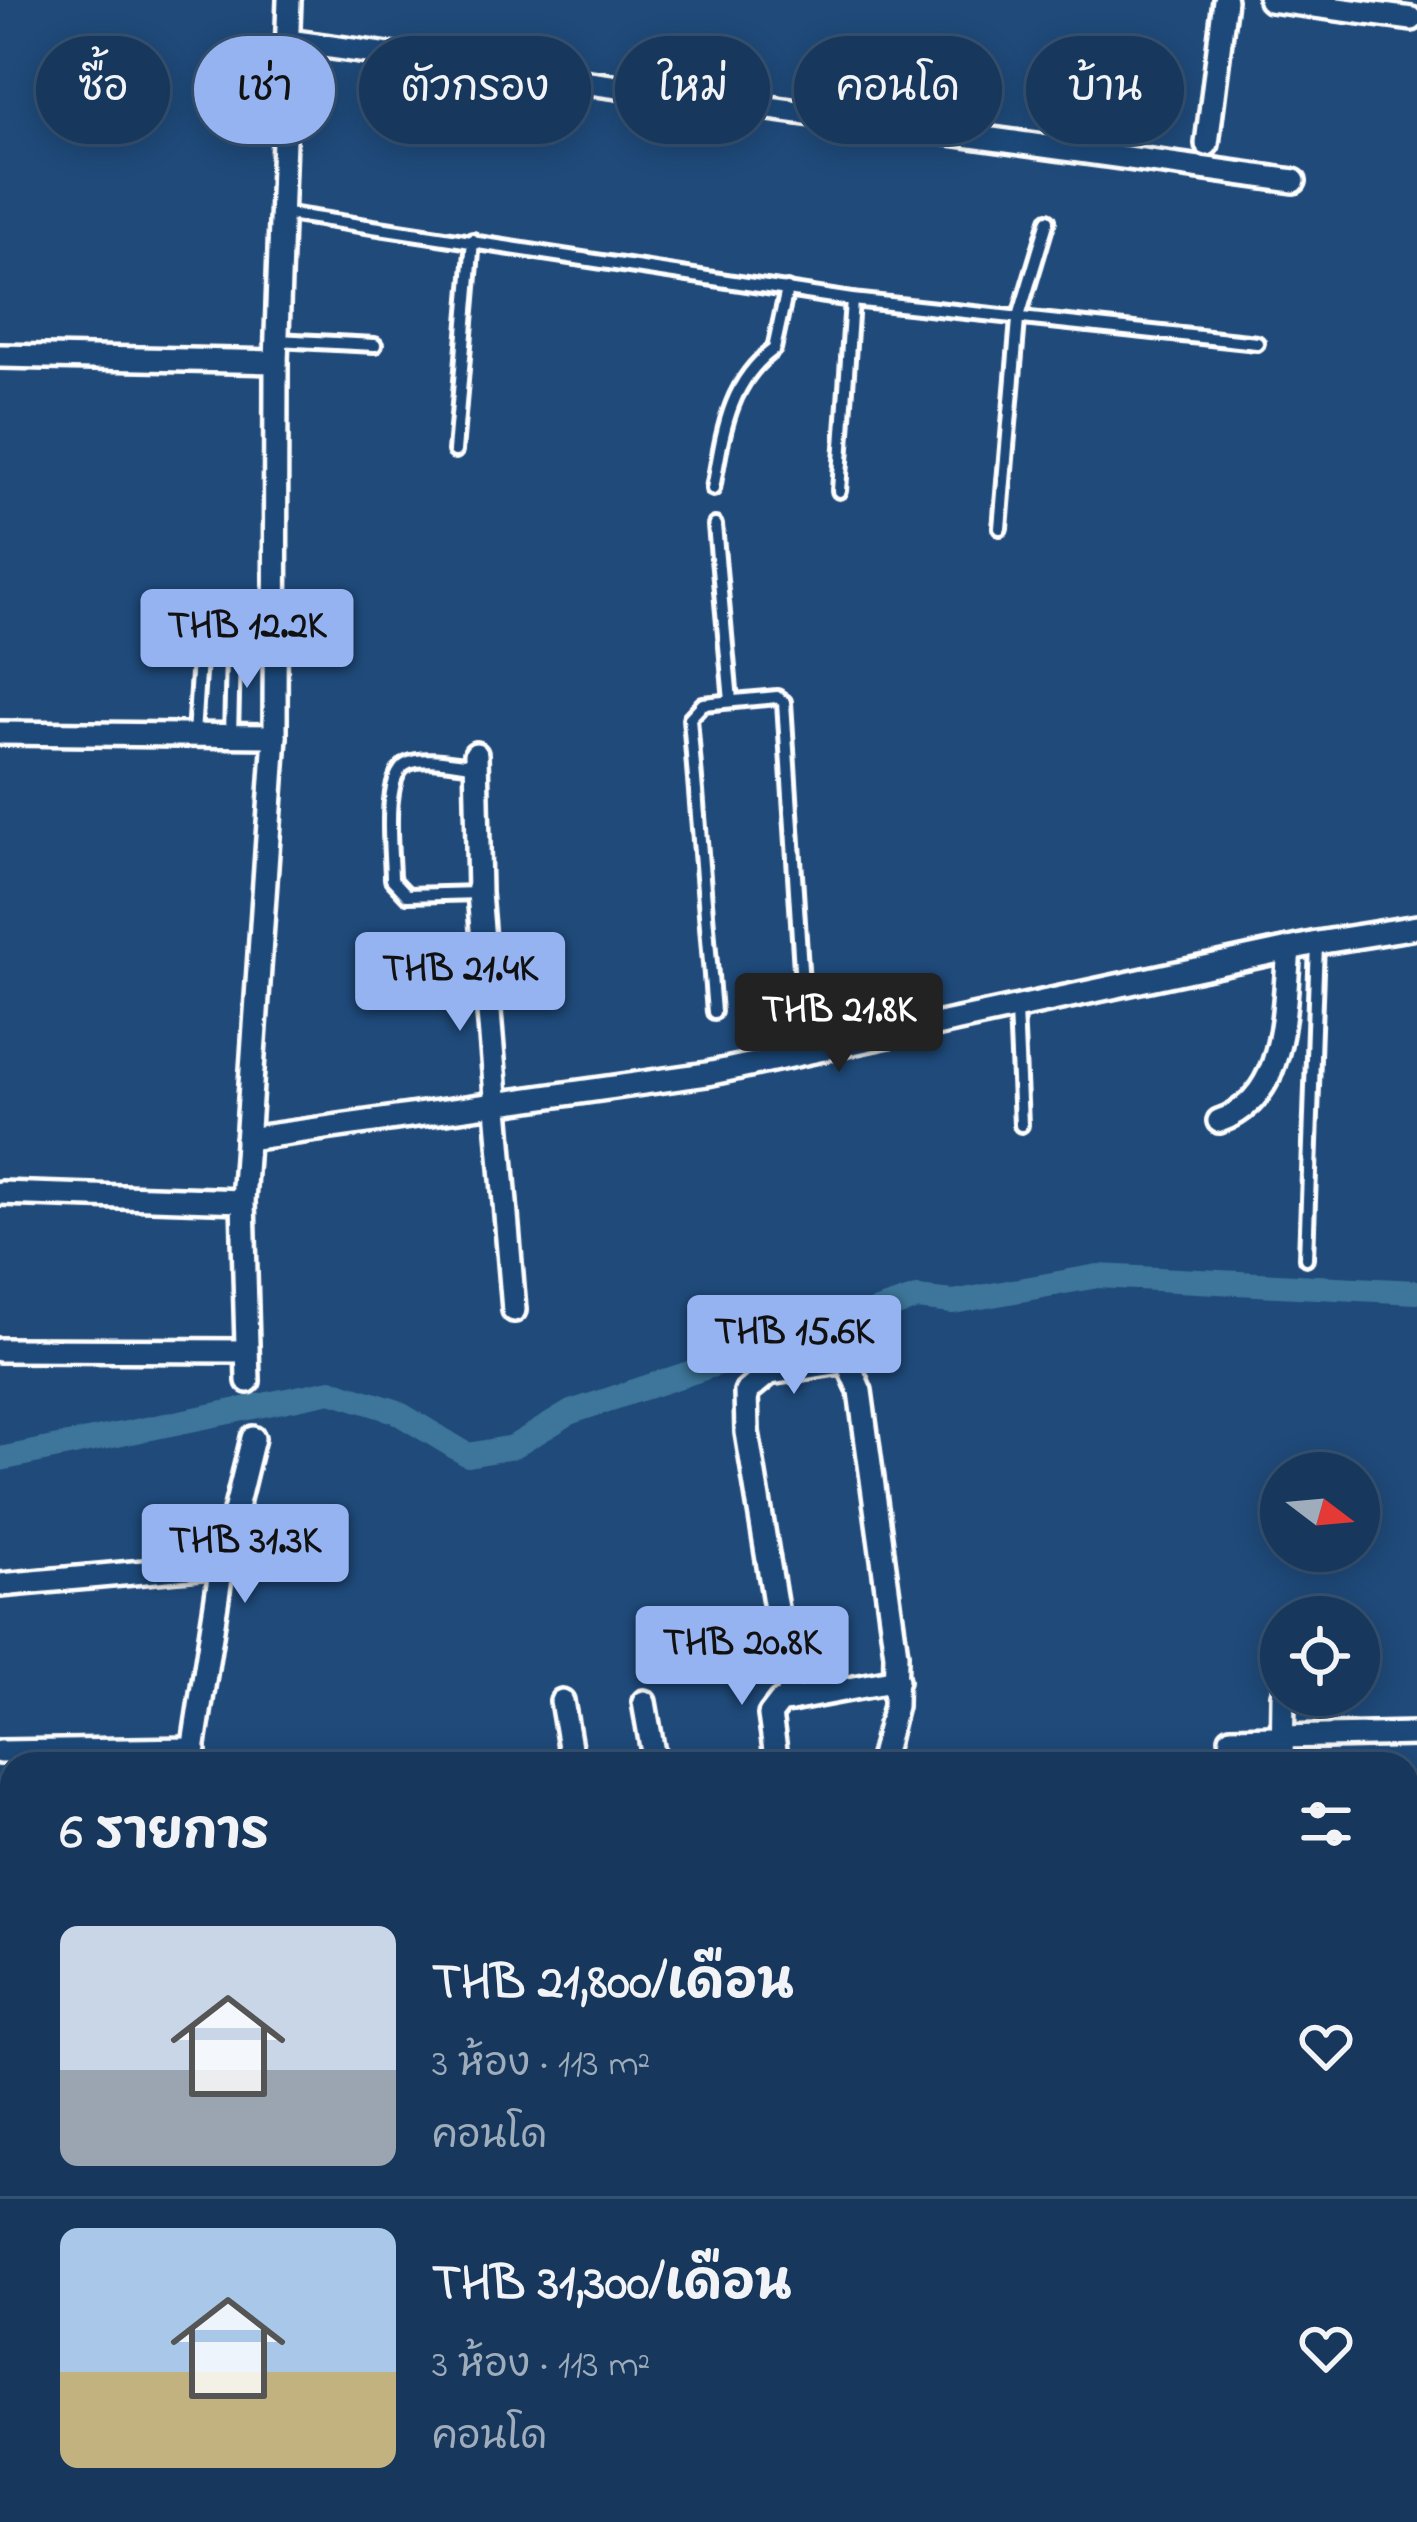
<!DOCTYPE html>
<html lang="th">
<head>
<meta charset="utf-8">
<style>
	:root { --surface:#17385c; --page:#244365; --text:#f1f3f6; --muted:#9eacbb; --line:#365272; --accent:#95b2f1 }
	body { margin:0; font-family:"Indie Flower","Playpen Sans Thai",sans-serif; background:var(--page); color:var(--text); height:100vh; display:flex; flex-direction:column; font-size:45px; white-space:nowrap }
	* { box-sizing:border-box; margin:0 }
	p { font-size:39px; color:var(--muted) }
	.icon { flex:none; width:66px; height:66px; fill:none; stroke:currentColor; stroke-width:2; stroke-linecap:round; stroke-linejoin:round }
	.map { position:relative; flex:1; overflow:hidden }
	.side { position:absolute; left:0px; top:1752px; width:1419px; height:771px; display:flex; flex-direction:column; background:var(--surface); border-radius:36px 36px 0 0; box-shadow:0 6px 30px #0003,0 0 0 3px var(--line) }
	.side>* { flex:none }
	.hud { position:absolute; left:36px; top:36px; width:1347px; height:108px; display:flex; gap:24px }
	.needle { width:78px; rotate:106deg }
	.tools { position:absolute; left:1260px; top:1452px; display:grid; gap:24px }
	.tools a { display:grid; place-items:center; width:120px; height:120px; border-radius:50%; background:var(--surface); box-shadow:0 6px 30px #0003,0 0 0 3px var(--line); font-size:60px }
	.price { position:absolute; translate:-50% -102px; padding:0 27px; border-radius:12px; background:var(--accent); color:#111; font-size:39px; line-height:78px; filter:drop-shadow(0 3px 6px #0008) }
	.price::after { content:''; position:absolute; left:50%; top:72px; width:36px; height:27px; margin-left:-18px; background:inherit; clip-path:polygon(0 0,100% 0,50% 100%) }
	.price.selected { background:#222; color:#fff }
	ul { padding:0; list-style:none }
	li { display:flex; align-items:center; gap:36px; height:300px; padding:0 60px }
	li+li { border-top:3px solid var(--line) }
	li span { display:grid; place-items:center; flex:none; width:336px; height:240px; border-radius:18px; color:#555 }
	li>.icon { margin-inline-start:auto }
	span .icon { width:144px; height:144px; fill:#fffc; stroke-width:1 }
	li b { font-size:51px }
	h2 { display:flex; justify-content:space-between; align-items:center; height:144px; padding:0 60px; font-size:51px }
	.tag { padding:0 42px; border-radius:54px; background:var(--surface); box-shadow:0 6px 30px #0003,0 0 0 3px var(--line); font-size:42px; line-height:108px }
	.tag.selected { background:var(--accent); color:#111 }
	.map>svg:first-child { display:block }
</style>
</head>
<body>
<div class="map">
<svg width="1417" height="2522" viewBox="0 0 1417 2522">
	<rect width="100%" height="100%" fill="#1f4a7a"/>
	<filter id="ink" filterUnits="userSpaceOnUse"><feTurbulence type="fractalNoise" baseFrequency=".00833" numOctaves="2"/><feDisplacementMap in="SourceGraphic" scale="24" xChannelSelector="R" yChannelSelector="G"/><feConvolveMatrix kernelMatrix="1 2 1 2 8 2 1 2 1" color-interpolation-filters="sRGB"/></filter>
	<g filter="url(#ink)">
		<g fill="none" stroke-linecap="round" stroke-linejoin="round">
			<!-- canal -->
			<polyline stroke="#3e769a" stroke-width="24" points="0,1459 331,1391 395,1411 468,1455 513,1447 571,1412 917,1298 953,1302 1098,1276 1417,1292"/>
			<!-- service casing -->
			<g stroke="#fff" stroke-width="20">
				<g id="service">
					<polyline points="281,213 852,300 1257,343"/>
					<polyline points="276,340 375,345"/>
					<polyline points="455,451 473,240"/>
					<path d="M713,489C723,435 727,384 774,349L787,289"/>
					<polyline points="839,491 852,300"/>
					<polyline points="715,525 731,701"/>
					<polyline points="1000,528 1018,320 1048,220"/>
					<polyline points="194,735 199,658 219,650 233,656 231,736"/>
					<path d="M475,765C457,764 426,756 409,763C381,773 392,853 392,879L407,895L479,893"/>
					<polyline points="1016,1010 1021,1125"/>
					<polyline points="714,1012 690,718 703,704 777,697 784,702 802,985 788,1031 794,1055"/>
					<polyline points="1306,1258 1317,943"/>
					<polyline points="1234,2522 1237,2511"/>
				</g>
			</g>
			<!-- minor casing -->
			<g stroke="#fff" stroke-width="30">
				<g id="minor">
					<polyline points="1270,0 1412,19"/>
					<polyline points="288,41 1294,181"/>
					<polyline points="1207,144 1225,0"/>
					<polyline points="0,356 276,362"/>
					<polyline points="0,733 275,736"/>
					<polyline points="476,754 479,893 514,1310"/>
					<path d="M1219,1121C1288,1097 1283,1012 1289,949"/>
					<polyline points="247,1139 707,1074 1317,943 1417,927"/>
					<polyline points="0,1193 243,1201"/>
					<polyline points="0,1350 246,1351"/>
					<polyline points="248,1381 243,1201 275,736 276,362 289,0"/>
					<polyline points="0,1585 222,1565"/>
					<polyline points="791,1700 747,1432 746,1392 769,1373 847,1361 860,1391 896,1654 895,1706 880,1764"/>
					<polyline points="562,1701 573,1764"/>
					<polyline points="644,1702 655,1764"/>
					<polyline points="1231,1738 1417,1734"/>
					<polyline points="0,1752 194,1749"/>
					<polyline points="191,1764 222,1565 253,1438"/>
					<polyline points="777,1764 770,1715 780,1702 897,1680"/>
					<polyline points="1282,1764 1283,1695"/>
					<polyline points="0,1988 12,1988"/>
					<polyline points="1407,2171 1417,2173"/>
					<polyline points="778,2511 778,2522"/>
					<polyline points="549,2522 551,2511"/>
					<polyline points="1077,2522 1080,2511"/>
				</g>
			</g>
			<!-- tertiary casing -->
			<g stroke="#fff" stroke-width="36">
				<g id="tertiary">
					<polyline points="0,2466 12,2466"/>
					<polyline points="1407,2475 1417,2476"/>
				</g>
			</g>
			<!-- service -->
			<use href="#service" stroke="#1f4a7a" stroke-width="10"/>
			<!-- minor -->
			<use href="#minor" stroke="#1f4a7a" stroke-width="21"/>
			<!-- tertiary -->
			<use href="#tertiary" stroke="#1f4a7a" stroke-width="27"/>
		</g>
	</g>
</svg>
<div class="tools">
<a><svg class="needle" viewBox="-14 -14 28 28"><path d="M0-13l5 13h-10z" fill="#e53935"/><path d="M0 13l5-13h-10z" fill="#9eacbb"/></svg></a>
<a><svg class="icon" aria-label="locate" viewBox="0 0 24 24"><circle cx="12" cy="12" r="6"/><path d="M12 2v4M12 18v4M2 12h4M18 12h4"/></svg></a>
</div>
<b class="price" style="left:247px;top:691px">THB 12.2K</b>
<b class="price" style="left:460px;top:1034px">THB 21.4K</b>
<b class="price selected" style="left:839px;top:1075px">THB 21.8K</b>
<b class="price" style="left:794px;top:1397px">THB 15.6K</b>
<b class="price" style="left:245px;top:1606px">THB 31.3K</b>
<b class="price" style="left:742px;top:1708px">THB 20.8K</b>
<div class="hud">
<a class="tag">ซื้อ</a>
<a class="tag selected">เช่า</a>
<a class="tag">ตัวกรอง</a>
<a class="tag">ใหม่</a>
<a class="tag">คอนโด</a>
<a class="tag">บ้าน</a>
</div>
<section class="side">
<h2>6 รายการ<svg class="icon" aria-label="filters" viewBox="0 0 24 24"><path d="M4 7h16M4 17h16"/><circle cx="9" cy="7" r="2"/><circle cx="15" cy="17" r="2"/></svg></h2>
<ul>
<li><span style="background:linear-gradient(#c9d6e8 60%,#9aa5b1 0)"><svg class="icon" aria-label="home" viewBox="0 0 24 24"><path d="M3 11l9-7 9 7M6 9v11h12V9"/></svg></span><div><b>THB 21,800/เดือน</b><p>3 ห้อง · 113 m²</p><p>คอนโด</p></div><svg class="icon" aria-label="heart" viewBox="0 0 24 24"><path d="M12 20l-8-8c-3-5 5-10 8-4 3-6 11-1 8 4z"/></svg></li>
<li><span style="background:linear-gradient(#a9c7e8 60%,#c2b280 0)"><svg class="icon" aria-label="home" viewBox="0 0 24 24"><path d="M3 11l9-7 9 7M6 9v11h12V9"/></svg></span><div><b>THB 31,300/เดือน</b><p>3 ห้อง · 113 m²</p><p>คอนโด</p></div><svg class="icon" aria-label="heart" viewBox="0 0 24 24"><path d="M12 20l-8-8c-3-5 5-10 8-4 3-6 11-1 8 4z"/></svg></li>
</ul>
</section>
</div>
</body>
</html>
